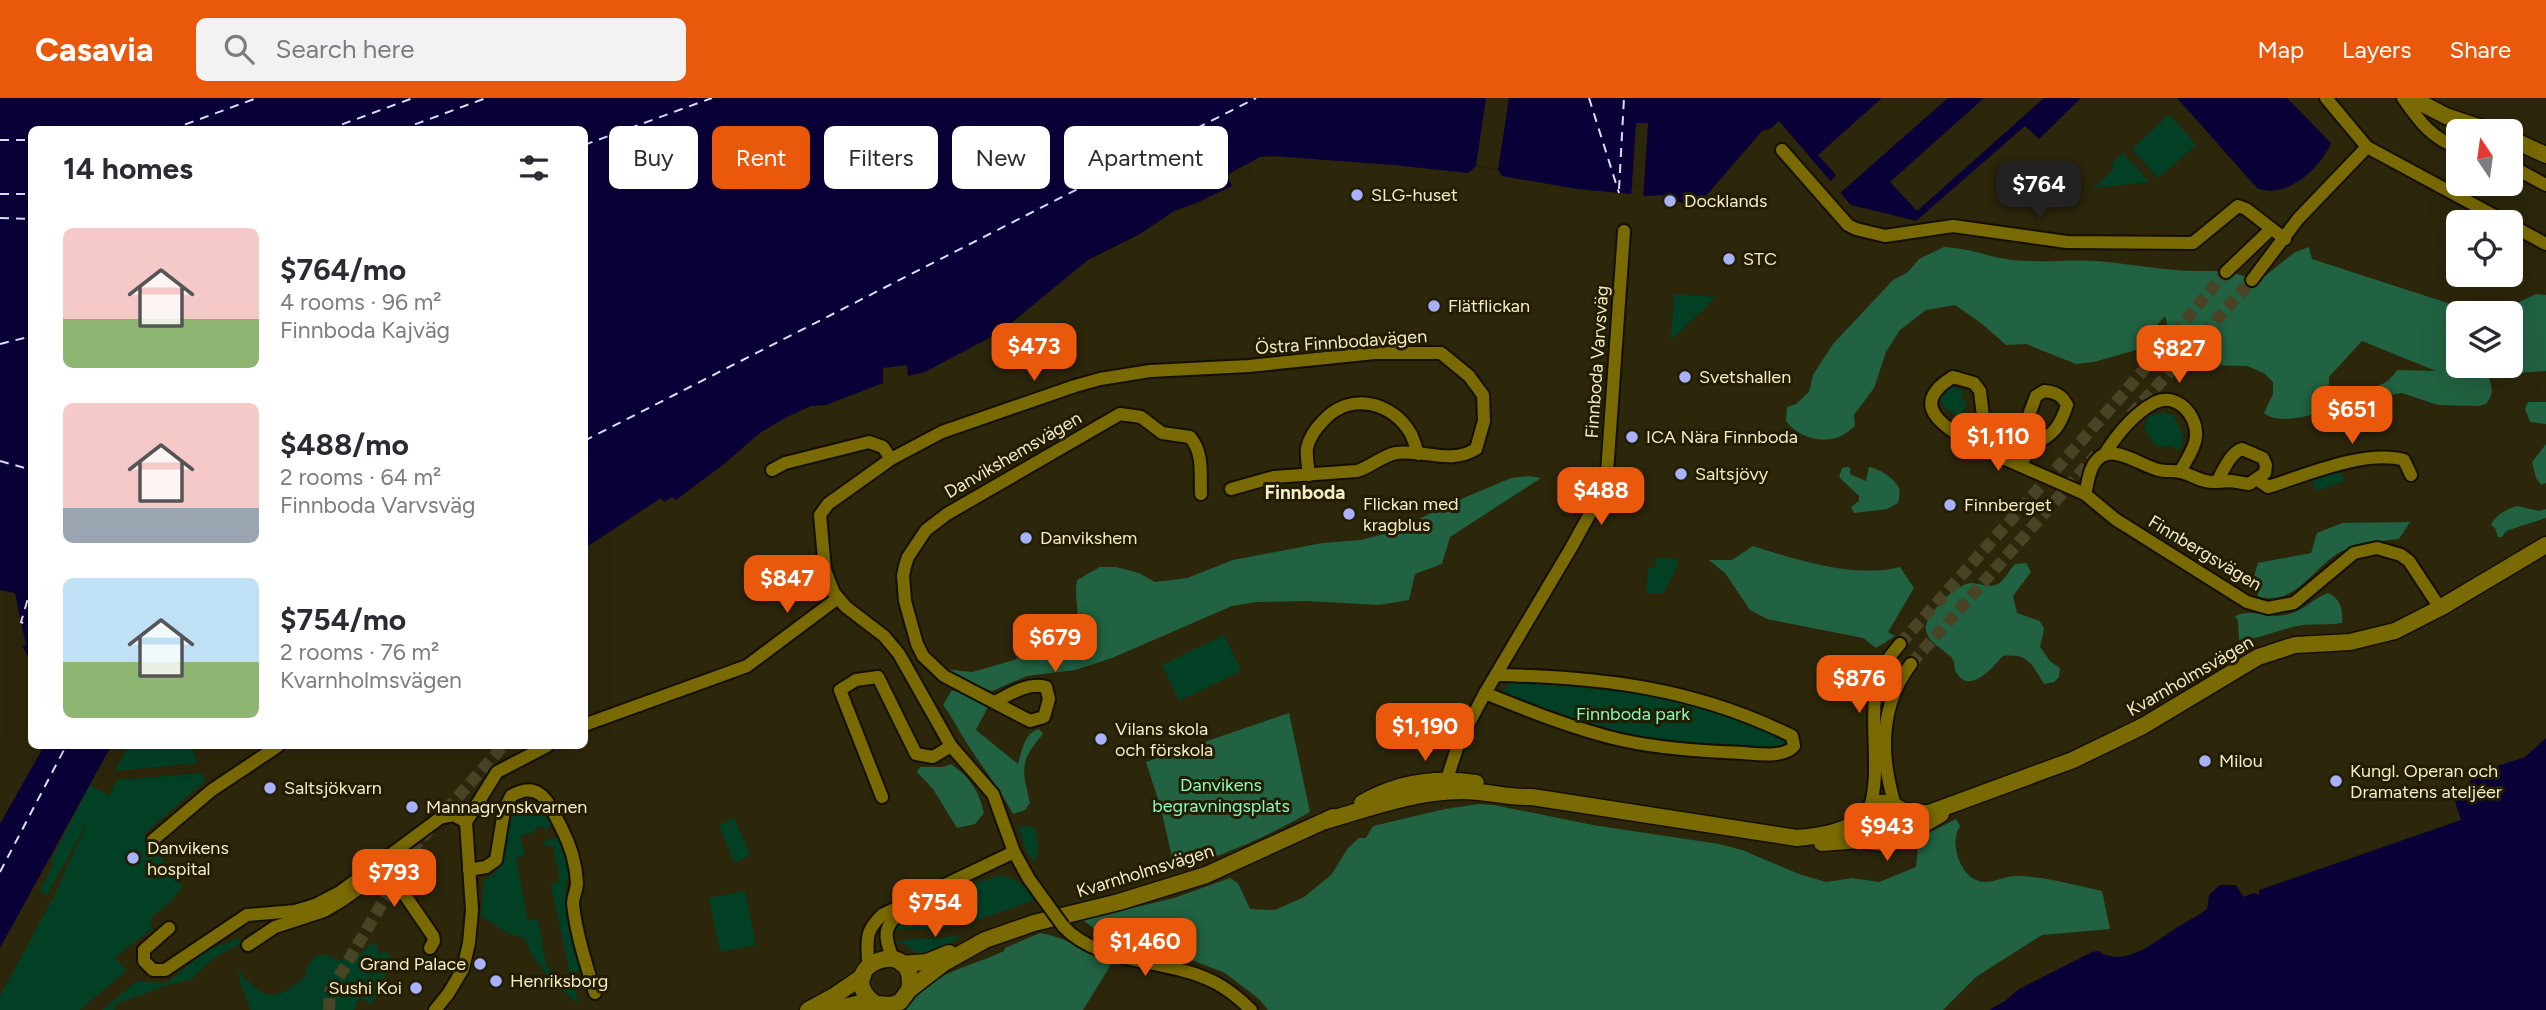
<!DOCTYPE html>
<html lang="en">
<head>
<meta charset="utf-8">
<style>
	:root { --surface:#fff; --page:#f2f2f3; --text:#2b2b33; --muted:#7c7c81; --accent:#ea580c }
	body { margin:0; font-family:Figtree,sans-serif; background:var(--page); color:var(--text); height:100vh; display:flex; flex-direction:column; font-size:26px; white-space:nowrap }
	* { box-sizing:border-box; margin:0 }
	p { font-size:23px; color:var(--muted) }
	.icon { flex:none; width:38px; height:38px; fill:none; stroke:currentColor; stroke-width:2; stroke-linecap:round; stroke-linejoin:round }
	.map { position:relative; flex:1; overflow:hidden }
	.panel { position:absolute; left:28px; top:28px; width:560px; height:623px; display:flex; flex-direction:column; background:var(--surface); border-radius:10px; box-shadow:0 7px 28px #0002 }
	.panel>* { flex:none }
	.hud { position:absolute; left:609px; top:28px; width:665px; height:63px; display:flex; gap:14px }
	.needle { width:46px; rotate:347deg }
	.fabs { position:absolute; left:2446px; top:21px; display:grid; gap:14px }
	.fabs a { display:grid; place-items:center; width:77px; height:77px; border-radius:10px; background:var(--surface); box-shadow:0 7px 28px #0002; font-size:35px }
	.price { position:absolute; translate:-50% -60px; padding:0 16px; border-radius:14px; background:var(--accent); color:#fff; font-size:23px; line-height:46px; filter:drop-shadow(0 2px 4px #0008) }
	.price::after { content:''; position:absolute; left:50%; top:42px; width:21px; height:16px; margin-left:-10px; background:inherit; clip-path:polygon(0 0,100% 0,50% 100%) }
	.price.active { background:#222; color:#fff }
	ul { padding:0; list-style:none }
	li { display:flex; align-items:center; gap:21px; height:175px; padding:0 35px }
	li span { display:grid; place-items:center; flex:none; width:196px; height:140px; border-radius:10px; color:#555 }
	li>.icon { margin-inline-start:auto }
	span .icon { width:84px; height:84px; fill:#fffc; stroke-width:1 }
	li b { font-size:30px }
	h2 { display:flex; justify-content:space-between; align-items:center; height:84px; padding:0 35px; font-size:30px }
	.pill { padding:0 24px; border-radius:10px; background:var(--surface); box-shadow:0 7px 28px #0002; font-size:24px; line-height:63px }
	.pill.active { background:var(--accent); color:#fff }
	header { display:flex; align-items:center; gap:42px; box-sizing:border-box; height:98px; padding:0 35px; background:var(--accent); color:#fff }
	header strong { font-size:33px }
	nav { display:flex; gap:38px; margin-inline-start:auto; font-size:24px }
	.search { width:490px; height:63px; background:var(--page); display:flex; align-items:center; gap:18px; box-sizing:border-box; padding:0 24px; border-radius:10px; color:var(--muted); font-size:26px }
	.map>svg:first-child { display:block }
</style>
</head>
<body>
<header>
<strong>Casavia</strong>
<div class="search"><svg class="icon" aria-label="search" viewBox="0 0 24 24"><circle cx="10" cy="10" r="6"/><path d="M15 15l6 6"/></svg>Search here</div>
<nav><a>Map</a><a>Layers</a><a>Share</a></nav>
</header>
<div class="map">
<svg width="2546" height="912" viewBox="0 0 2546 912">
	<rect width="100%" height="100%" fill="#2c260b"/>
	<!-- green -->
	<g fill="#024026">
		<polygon points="2169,16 2196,47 2158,80 2132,51"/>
		<polygon points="2123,55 2149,84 2094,90 2114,70 2111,66"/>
		<polygon points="1674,196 1716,199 1671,242"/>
		<path d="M1951,288L1965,294L1960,300L1967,304L1960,319C1948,313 1940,310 1941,296Z"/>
		<path d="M2163,314L2173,317C2179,330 2189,341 2178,353L2169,347L2160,349L2153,345L2144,329L2149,318Z"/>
		<polygon points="2340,372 2344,383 2316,393 2312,381"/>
		<polygon points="1656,459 1678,461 1676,472 1663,496 1646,496 1648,470 1655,470"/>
		<polygon points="1224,537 1241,573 1179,603 1162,567"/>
		<path d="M1510,582C1535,583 1561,583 1586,585C1657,593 1725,611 1789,643L1788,651L1756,653L1631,640L1583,629L1502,596Z"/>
		<polygon points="128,648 191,648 198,665 115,673"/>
		<polygon points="202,675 205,683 144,736 183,789 168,806 150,820 152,831 115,859 126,873 80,912 0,912 0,898 53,800 90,719 47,797 39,793 54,765 51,762 90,687 109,698 117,682"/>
		<path d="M532,704L546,714L551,726L549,730L545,731L540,728L535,730V734L520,738L525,757L516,760L528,823L538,821L546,867L557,878L570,876L551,787L560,783L553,748L543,747L545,742L558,739L563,744L572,771L565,787L581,872L573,876L578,907C563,891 528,863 526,841L506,834L481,818L484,782L498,772C506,752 505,707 532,704Z"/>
		<polygon points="734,720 750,757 734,765 719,727"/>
		<polygon points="1029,728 1035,730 1038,748 1036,764 1027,755 1018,729"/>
		<path d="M1004,777L1022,786L1034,802C1005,812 974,825 944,830C927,833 911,829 895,833C904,810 979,781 1004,777Z"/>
		<polygon points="745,793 756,847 720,854 709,800"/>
		<path d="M958,837L959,840L938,854L924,859L904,846L895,844C917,838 937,843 958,837Z"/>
		<polygon points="240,840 240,846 214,860 190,882 168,887 116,906 115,912 102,912 137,883 166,885 207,852"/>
		<path d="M375,843L380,858L354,912H250C246,895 238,888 239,870C241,878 246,882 252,887C273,906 287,893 305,879L307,869L316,857H328L340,863L359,857Z"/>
		<polygon points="383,852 393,861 371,907 362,901"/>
	</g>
	<!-- forest -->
	<g fill="#206241">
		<path d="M1944,149C1970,150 1988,159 2012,162C2041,165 2070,161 2098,163C2130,166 2162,172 2194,173C2212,173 2243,171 2255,186L2295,154L2309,149L2312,161L2466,211L2492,215H2459V268H2511V215H2496L2536,196L2546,197V273L2489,277L2492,293L2490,300L2486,306L2479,308L2438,307L2402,295L2347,305L2343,301L2345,294C2368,286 2382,295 2397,272L2436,273L2362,243L2329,279L2330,313C2312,316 2279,328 2264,315L2273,296V284L2264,275L2247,268L2208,267L2170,236L2165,218L2136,252L2094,264L2076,266L2026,246L2006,247L1981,225L1955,207L1926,212L1900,232L1886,254L1874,290L1854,317L1855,328C1851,331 1846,336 1841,338C1822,347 1798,339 1786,323L1787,309L1796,306L1809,294L1813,277L1833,246L1893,182L1908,174L1919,161Z"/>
		<polygon points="2528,304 2546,304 2546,326 2530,324 2525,311"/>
		<polygon points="2546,346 2546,385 2541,387 2536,380 2532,364"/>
		<path d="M1848,369L1850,370V376L1866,383L1869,369C1877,370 1893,379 1898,388C1901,393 1899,400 1898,405L1887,411L1854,415L1851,409L1859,403V398L1839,379L1842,370Z"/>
		<path d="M1529,378L1541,380L1450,439L1442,466L1415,476L1409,502L1379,507L1307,503L1257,504L1232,508L1112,560L1075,572L1027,578L992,593L969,585L945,571L972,574L1014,562L1077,524C1079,509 1074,498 1077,482L1100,469H1116L1139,475L1155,484L1187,480L1233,462L1322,445L1361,442L1398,432L1447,407L1511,380Z"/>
		<path d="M2517,408L2539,413L2546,411V420L2506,433L2502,439H2498L2495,430L2491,427C2495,417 2507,411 2517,408Z"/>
		<path d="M2410,424L2399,441C2380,443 2349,447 2334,458C2309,476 2295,506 2259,499C2252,486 2253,479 2258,465L2311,455L2317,435L2342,425Z"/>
		<path d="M1753,448C1797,462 1855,481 1900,469L1914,490L1888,534L1895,538L1876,550L1863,540L1767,521L1750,512L1725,475L1709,462H1732Z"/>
		<path d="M2026,465L2031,474L2013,498L2017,515L2040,523L2044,531L2040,549L2050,563L2060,570L2059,579L2054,584L2044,586C2032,567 2029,555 2003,558C1993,569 1969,598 1956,574C1953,569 1956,564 1951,559C1941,549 1919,540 1928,522C1934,509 1957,485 1972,485C1981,486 1989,490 1998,486C2004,483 2009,472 2015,466Z"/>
		<path d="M2328,495C2341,501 2343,512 2342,525C2329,527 2317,526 2303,527C2281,530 2262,541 2239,542L2238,523L2235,518C2256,509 2269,523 2289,516C2304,512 2314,500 2328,495Z"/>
		<path d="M952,592L989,607L976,632L1018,666C1022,653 1024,635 1039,631L1043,636C1019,664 1022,670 1030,705L1025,712L1013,716C1000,691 985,673 970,650C960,636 954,621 943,607Z"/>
		<path d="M1289,615L1310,714C1266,739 1223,758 1175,772L1160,707L1146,664Z"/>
		<path d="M951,666C970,679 979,693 984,715L975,726L957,730L933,691L917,674L920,669H943Z"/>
		<path d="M1479,706L1494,707L1593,727L1719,746L1742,752L1799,776L1826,784L1853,780L1879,784L1916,769L1919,740L1956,721L1960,728C1950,743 1958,772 1974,781C1988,789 2002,778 2016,778C2042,778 2076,787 2102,793L2110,831L2042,837L1976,879L1943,912H1268L1259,901L1225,875L1194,863L1128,845L1117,838L1096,832L1083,822L1174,800L1230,780L1238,785L1250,811L1275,812L1304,799L1331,777L1348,750L1359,740H1366L1373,728L1445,711Z"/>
		<path d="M1040,835C1067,839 1087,855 1112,865L1083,912H905C913,904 919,894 928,887C950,871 979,865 1004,853L1005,850Z"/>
	</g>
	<!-- water -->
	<g fill="#0a0038">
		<polygon points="0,0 2081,0 2039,41 2025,28 1916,123 1851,107 1779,23 1771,30 1762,33 1699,106 1675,104 1670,97 1643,98 1644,88 1632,87 1631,96 1577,91 1502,78 1498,72 1476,68 1468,75 1393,67 1272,58 1260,59 1227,77 1232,88 1196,105 1174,113 1140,136 1088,162 1000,234 925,274 908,278 907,267 883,270 883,285 826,307 811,308 785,320 761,334 724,366 676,402 672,399 664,404 661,400 585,450 584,32 32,32 31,563 22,548 26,547 15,495 0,492"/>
		<path d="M2177,0H2287L2331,45C2320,71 2286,102 2257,90Z"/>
		<path d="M2546,640V912H1989L2005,903L2019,891L2092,854L2098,853C2126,871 2155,843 2178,829C2187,823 2198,818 2207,811L2209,797L2220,787H2236L2243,799L2254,795L2259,797V792L2461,722L2455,703L2467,692L2473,676L2525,659Z"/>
		<polygon points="44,648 111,648 0,850 0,726"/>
	</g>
	<!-- pier -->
	<g fill="#2c260b">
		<polygon points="1486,0 1509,0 1498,72 1476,68"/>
		<polygon points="1882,0 1948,0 1840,95 1830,84 1836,77 1818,57"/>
		<polygon points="1984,0 2044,0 1917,113 1890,84"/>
		<polygon points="1636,25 1648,25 1644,88 1632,87"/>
	</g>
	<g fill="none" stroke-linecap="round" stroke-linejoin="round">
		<!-- ferry -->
		<g stroke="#dcdff3" stroke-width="2" stroke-dasharray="9 7" stroke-linecap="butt">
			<polyline points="1589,0 1619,95"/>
			<polyline points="170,32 257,0"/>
			<polyline points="327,32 413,0"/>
			<polyline points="400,32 486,0"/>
			<polyline points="0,42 32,42"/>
			<polyline points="584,47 712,0"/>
			<polyline points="1619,91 1624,0"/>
			<polyline points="0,96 32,96"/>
			<polyline points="0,120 32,121"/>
			<polyline points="0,246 32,238"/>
			<polyline points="584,343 1256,0"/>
			<polyline points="0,363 32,372"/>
			<polyline points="32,487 21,524 32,530"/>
			<polyline points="0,774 66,648"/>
		</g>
		<!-- minor-tunnel -->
		<g stroke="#4a4427" stroke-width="12" stroke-dasharray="12 6" stroke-linecap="butt">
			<polyline points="2131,317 2252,182"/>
			<polyline points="1900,546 2124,295 2226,174"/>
			<polyline points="1911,566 2096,357"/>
			<polyline points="329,912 330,894 418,744 503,648"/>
		</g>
		<!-- minor casing -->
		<g stroke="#140f00" stroke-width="16">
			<g id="minor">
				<polyline points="2326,0 2367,49 2506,124"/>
				<path d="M2403,0C2419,23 2432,41 2459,50"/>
				<polyline points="1782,52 1848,127 1856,131 1885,138 1953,128 2067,144 2193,145 2238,108 2246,111 2285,141"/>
				<polyline points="2511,68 2546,87"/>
				<polyline points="2511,127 2546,146"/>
				<polyline points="2226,174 2271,131"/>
				<polyline points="2252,182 2298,121 2367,49"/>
				<path d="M2242,351L2263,360L2266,367L2265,375L2249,386L2231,383L2217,384C2223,373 2230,355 2242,351Z"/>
				<path d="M1987,353C1959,337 1899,311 1953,279L1974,285L1980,293L1987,353L2085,396L2115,421L2247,504L2268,510L2294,505L2354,455L2377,450L2401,457L2409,463L2440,510"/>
				<path d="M2104,357C2116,338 2133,316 2154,305C2176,293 2198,317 2196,339C2195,351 2185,364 2180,374"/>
				<path d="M2021,367L2031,347L2026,325L2036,298L2044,293C2055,294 2062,297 2067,307C2060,329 2053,338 2031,347"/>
				<polyline points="772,372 785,365 869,344 883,349 891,361"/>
				<path d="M1309,377C1308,368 1306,358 1307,350C1309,340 1317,329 1324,322C1350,294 1392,303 1411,336C1414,342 1416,350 1418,356"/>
				<path d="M2258,382L2268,389C2306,377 2366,351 2404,362L2411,377"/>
				<path d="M2085,396C2088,385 2089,369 2098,361C2113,345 2143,369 2159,372C2166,374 2174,372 2181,374C2195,378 2202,385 2217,384"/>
				<path d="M1485,595C1529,613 1574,631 1621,642C1662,651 1702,653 1743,655C1758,656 1785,660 1794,648L1792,638C1695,590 1602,579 1496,577"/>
				<path d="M995,604C1010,596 1028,584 1046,589L1049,601L1044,619L1030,623L944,578L923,558L917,546L905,503L903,478L905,468L908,459L926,432L947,416L1120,316L1141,319L1162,335L1190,339C1204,355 1200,377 1201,396"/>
				<polyline points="584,627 747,568 838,500"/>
				<polyline points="1446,690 1447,681 1459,644 1485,595 1571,450 1603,392 1607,375 1624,133"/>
				<polyline points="882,699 840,592 856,582 878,579 916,656 933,659 951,648"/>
				<path d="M1895,707C1880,658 1879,608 1911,566"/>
				<path d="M1870,709C1884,664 1862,605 1886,564C1890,558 1895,552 1900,546"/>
				<polyline points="153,742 212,692 278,648"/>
				<polyline points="387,771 433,838 434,843 430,850"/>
				<path d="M469,772L486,769L496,762L504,713L511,698C541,680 550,708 561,729C570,746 576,765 577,785C577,792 573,798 573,806C576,835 586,866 595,895"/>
				<path d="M1029,781L1014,754L993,696L951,648L899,556L884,538L846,509L834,495L825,472L820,417L828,406L891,361L942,334L1075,288L1100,281L1150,273L1249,268L1375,255H1441L1469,278L1483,297L1484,323L1476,351C1450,367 1424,351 1396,355C1381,358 1371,369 1357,373L1274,379L1231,391"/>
				<path d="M1063,828C1099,868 1170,860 1216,885C1229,892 1241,902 1251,912"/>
				<polyline points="169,830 144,852 144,863 153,872 165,872 247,817 295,813 315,807 340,794 440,720 454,717 466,724"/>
				<polyline points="248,847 275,829 324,813 341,803 387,771 381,763"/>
				<path d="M893,861C883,836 883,828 905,810"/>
				<path d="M868,868C868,844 863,835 882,817L1014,754"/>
				<polyline points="435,912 448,896 463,871 469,845 472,812 466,724 497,674 547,648"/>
			</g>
		</g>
		<!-- tertiary casing -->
		<g stroke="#140f00" stroke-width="19">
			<g id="tertiary">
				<polyline points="2411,0 2446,18 2491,33"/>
				<polyline points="2511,41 2546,57"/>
				<path d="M1362,705C1398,684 1436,679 1476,685"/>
				<path d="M1325,723C1370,710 1416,693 1462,693C1486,693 1509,700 1532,699L1797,740C1820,738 1847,735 1864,717C1869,713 1870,708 1876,706C1887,702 1893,708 1902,712C1911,716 1920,715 1929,715L2073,662L2143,628L2258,559L2295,547L2350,544L2395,533L2440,510L2546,447"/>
				<polyline points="1822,745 1860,742 1890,746 1941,716"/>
				<polyline points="902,866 927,864 949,855"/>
				<path d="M873,904C830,868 919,834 909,892"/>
				<polyline points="808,912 834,898 863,878"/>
				<polyline points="830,912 861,905 891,907 900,904 909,892 944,865 985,842 1034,825 1119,804 1206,777 1333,719"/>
			</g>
		</g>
		<!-- minor -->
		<use href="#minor" stroke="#7a6a03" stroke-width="12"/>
		<!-- tertiary -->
		<use href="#tertiary" stroke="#7a6a03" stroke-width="16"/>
		<!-- minor-bridge casing -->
		<g stroke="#140f00" stroke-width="16" stroke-linecap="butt">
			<polyline id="minor-bridge" points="1029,781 1063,828"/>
		</g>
		<!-- minor-bridge -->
		<use href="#minor-bridge" stroke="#7a6a03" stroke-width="12"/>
	</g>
	<!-- markers -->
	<g fill="#a7b1fc" stroke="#221d03" stroke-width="2.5">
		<circle cx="1357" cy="97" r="7"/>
		<circle cx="1670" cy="103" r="7"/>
		<circle cx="1729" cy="161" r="7"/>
		<circle cx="1434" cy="208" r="7"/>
		<circle cx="1685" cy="279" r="7"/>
		<circle cx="1632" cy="339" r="7"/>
		<circle cx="1681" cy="376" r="7"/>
		<circle cx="1950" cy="407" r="7"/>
		<circle cx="1349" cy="416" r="7"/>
		<circle cx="1026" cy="440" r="7"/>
		<circle cx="1101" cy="641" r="7"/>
		<circle cx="2205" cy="663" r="7"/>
		<circle cx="2336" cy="683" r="7"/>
		<circle cx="270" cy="690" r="7"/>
		<circle cx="412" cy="709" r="7"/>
		<circle cx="133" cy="760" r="7"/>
		<circle cx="480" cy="866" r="7"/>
		<circle cx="496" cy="883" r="7"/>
		<circle cx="416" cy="890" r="7"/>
	</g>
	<g text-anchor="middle" stroke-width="6" stroke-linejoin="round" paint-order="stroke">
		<!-- poi labels -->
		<g font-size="18" fill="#f4ecc4" stroke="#221d03" text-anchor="start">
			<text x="1371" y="103">SLG-huset</text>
			<text x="1684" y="109">Docklands</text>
			<text x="1743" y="167">STC</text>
			<text x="1448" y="214">Flätflickan</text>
			<text x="1699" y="285">Svetshallen</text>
			<text x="1646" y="345">ICA Nära Finnboda</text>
			<text x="1695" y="382">Saltsjövy</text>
			<text x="1363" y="412">Flickan med<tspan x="1363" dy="21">kragblus</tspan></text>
			<text x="1964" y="413">Finnberget</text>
			<text x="1040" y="446">Danvikshem</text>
			<text x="1115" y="637">Vilans skola<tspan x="1115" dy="21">och förskola</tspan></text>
			<text x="2219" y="669">Milou</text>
			<text x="2350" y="679">Kungl. Operan och<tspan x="2350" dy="21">Dramatens ateljéer</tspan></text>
			<text x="284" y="696">Saltsjökvarn</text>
			<text x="426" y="715">Mannagrynskvarnen</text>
			<text x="147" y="756">Danvikens<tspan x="147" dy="21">hospital</tspan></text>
			<text x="466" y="872" text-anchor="end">Grand Palace</text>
			<text x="510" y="889">Henriksborg</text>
			<text x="402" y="896" text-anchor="end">Sushi Koi</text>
		</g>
		<!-- street labels -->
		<g font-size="18" fill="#f4ecc4" stroke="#221d03">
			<text transform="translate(1341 244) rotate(-4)" y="6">Östra Finnbodavägen</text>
			<text transform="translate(1597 264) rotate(-86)" y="6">Finnboda Varvsväg</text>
			<text transform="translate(1013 357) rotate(-30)" y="6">Danvikshemsvägen</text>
			<text transform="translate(2205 455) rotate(31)" y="6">Finnbergsvägen</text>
			<text transform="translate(2190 578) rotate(-30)" y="6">Kvarnholmsvägen</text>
			<text transform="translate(1145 773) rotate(-17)" y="6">Kvarnholmsvägen</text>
		</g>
		<!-- park labels -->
		<g font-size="18" fill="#87f9bb" stroke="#221d03">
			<text x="1633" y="622">Finnboda park</text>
			<text x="1221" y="693">Danvikens<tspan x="1221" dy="21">begravningsplats</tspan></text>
		</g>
		<!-- neighbourhood labels -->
		<g font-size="19" font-weight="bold" fill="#f4ecc4" stroke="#221d03">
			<text x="1305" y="401">Finnboda</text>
		</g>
	</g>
</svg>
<div class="fabs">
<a><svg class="needle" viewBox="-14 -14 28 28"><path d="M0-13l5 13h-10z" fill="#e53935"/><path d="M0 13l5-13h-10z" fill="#7c7c81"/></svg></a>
<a><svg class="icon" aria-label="locate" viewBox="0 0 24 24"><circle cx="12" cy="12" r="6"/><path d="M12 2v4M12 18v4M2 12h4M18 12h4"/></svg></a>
<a><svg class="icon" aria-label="layers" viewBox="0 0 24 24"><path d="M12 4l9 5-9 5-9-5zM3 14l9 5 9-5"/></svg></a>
</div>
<b class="price active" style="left:2039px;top:123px">$764</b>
<b class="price" style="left:1034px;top:285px">$473</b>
<b class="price" style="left:2179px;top:287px">$827</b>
<b class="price" style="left:2352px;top:348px">$651</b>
<b class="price" style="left:1998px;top:375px">$1,110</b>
<b class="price" style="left:1601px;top:429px">$488</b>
<b class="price" style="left:787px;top:517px">$847</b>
<b class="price" style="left:1055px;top:576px">$679</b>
<b class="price" style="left:1859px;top:617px">$876</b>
<b class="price" style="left:1425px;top:665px">$1,190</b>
<b class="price" style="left:1887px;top:765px">$943</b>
<b class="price" style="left:394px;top:811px">$793</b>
<b class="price" style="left:935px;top:841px">$754</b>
<b class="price" style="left:1145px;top:880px">$1,460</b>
<div class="hud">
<a class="pill">Buy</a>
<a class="pill active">Rent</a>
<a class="pill">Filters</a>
<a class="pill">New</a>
<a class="pill">Apartment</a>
</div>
<section class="panel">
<h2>14 homes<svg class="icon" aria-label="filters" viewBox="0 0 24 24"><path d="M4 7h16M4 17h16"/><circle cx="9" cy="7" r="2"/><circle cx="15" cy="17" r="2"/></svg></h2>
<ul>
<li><span style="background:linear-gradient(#f6c9c9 65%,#8fb573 0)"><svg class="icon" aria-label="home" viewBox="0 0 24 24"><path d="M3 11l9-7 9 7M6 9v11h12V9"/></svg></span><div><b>$764/mo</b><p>4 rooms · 96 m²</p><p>Finnboda Kajväg</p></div></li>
<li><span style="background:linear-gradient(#f6c9c9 75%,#9aa5b1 0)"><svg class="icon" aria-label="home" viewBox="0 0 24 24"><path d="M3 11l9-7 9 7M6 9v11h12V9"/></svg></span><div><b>$488/mo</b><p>2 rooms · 64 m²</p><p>Finnboda Varvsväg</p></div></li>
<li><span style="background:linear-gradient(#bfe0f5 60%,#8fb573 0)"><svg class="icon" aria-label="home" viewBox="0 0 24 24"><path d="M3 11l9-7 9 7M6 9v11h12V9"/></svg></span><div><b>$754/mo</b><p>2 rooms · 76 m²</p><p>Kvarnholmsvägen</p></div></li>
</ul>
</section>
</div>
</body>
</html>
